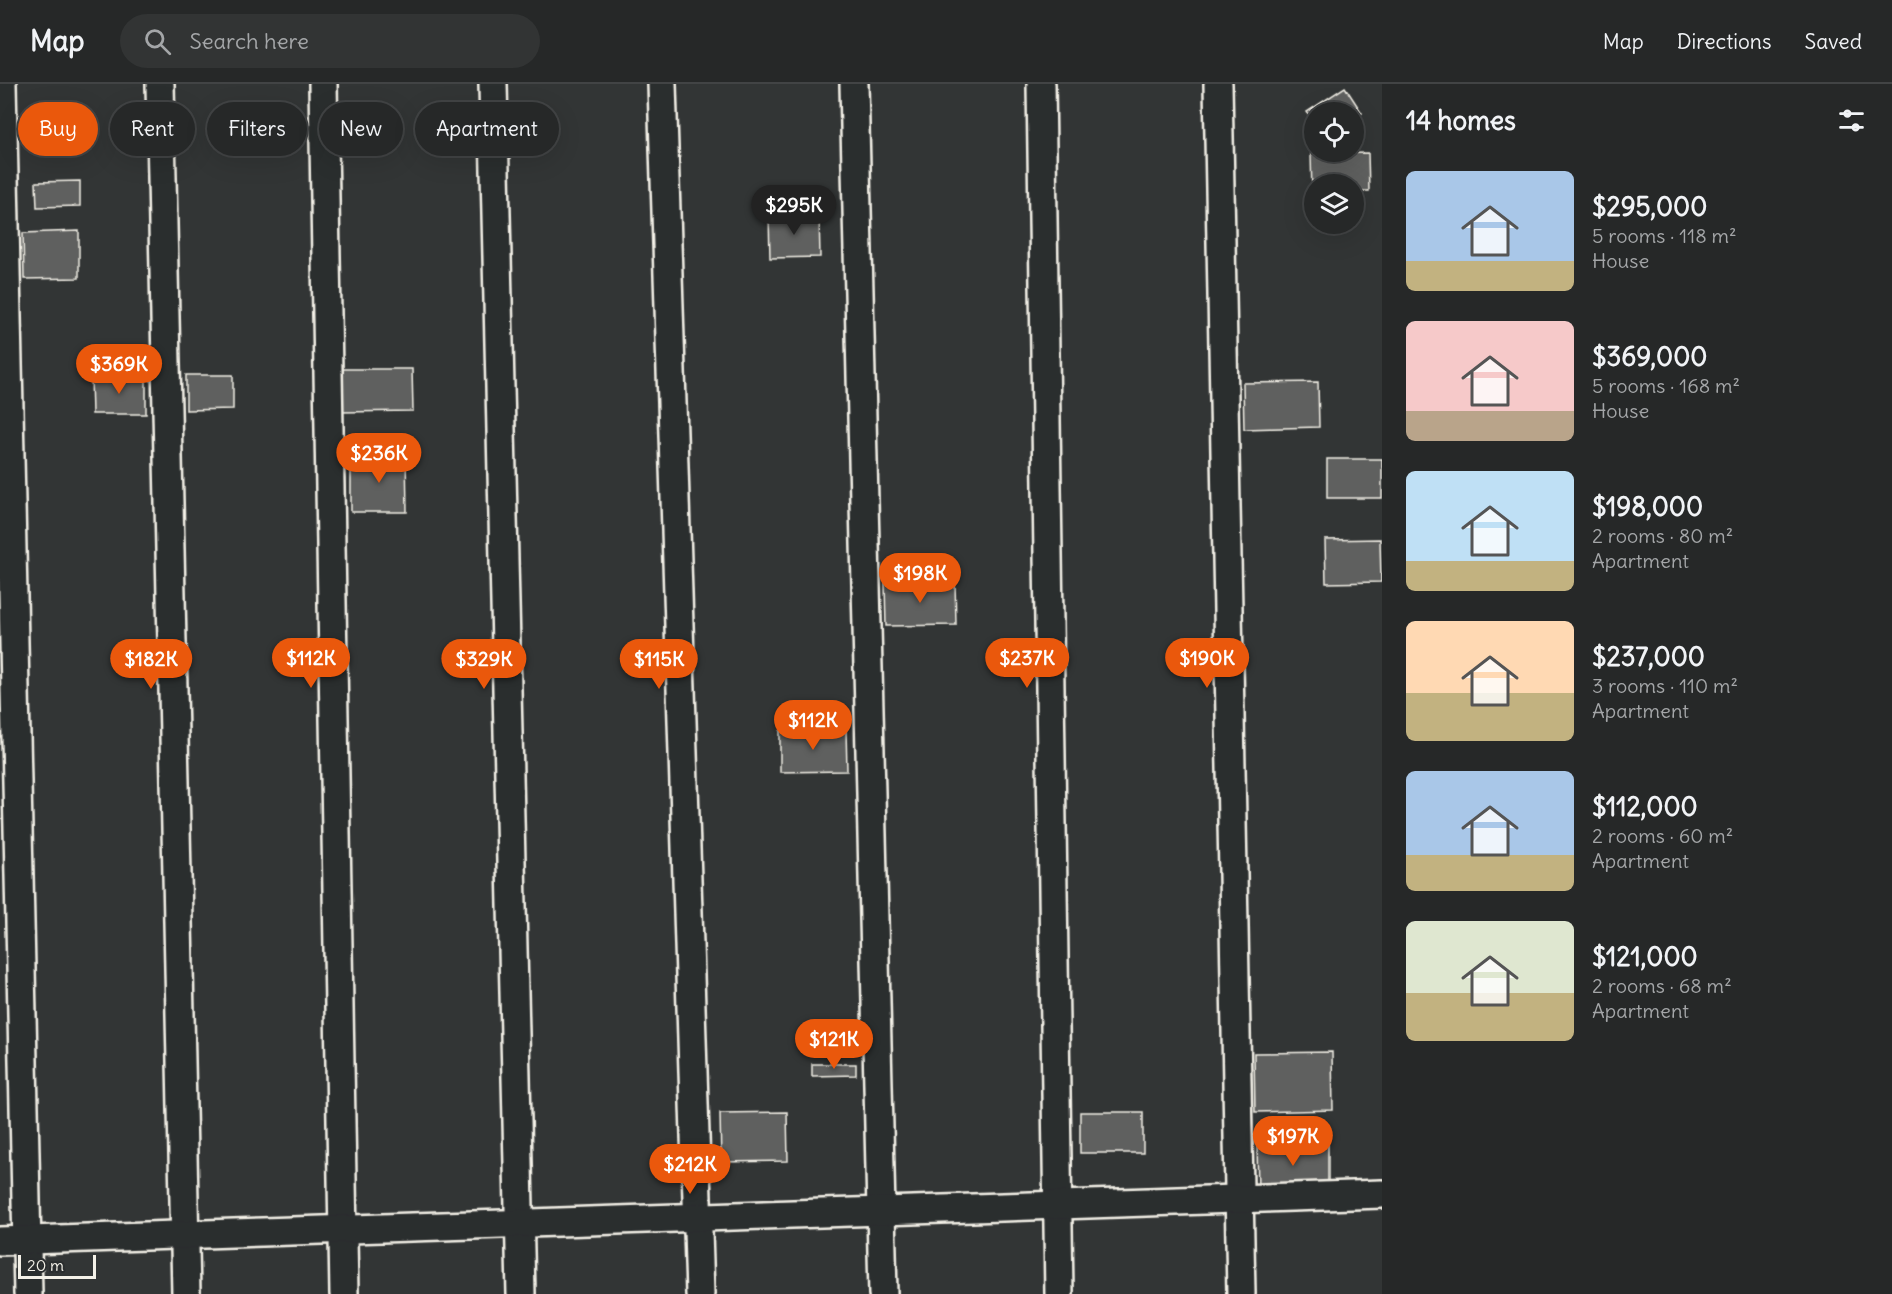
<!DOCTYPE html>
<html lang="en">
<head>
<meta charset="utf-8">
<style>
	:root { --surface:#262828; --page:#323434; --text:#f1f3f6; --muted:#a4a6a8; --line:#424445; --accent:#ea580c }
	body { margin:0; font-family:Delius,sans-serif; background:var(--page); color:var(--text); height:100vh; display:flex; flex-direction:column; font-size:22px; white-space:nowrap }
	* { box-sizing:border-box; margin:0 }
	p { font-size:20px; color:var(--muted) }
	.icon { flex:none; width:33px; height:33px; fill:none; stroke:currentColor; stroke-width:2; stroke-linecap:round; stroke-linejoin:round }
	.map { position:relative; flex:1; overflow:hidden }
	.panel { display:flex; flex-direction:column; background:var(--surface); width:510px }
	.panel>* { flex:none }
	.banner { position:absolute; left:18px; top:18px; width:570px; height:54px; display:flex; gap:12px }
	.controls { position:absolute; left:1304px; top:18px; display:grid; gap:12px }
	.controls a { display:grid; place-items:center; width:60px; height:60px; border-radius:50%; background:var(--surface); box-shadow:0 6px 24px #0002,0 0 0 2px var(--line); font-size:30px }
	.scale { position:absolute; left:18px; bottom:15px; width:78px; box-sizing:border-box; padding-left:6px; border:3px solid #f4f1e8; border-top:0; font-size:16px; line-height:21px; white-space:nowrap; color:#f4f1e8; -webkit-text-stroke:4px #2a2d2e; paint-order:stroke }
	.price { position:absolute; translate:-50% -51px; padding:0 14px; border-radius:21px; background:var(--accent); color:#fff; font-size:20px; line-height:39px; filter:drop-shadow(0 2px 3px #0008) }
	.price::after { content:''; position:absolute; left:50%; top:36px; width:18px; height:14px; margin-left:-9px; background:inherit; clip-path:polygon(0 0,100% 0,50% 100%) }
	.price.active { background:#222; color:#fff }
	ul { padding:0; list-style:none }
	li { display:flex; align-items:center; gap:18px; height:150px; padding:0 24px }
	li span { display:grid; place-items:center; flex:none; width:168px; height:120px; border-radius:9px; color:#555 }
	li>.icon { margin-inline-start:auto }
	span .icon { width:72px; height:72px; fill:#fffc; stroke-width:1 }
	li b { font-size:26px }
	h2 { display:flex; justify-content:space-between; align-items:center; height:72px; padding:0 24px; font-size:26px }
	.chip { padding:0 21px; border-radius:27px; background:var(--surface); box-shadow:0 6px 24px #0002,0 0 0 2px var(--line); font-size:21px; line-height:54px }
	.chip.active { background:var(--accent); color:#fff }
	header { display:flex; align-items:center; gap:36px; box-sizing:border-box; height:84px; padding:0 30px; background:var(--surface); border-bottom:2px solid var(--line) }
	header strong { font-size:28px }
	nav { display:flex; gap:33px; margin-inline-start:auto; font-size:21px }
	.search { width:420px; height:54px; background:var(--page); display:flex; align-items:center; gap:15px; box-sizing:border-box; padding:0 21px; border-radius:33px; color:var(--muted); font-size:22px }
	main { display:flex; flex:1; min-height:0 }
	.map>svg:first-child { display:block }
</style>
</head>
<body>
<header>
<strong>Map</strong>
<div class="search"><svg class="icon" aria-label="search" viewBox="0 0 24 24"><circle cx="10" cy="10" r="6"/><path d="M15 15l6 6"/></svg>Search here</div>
<nav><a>Map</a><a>Directions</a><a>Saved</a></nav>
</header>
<main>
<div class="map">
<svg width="1382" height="1210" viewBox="0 0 1382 1210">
	<rect width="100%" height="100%" fill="#323535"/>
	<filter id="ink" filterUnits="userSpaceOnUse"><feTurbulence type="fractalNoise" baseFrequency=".0167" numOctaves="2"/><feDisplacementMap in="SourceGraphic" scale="12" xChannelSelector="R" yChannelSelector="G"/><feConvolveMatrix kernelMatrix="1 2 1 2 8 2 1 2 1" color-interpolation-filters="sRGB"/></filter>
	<g filter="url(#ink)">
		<!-- building -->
		<g fill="#5f605f" stroke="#f4f1e8" stroke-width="1.5">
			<polygon points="1345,3 1362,29 1353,35 1353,28 1314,28 1314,39 1307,28"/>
			<polygon points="1368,69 1369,107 1353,107 1353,100 1314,100 1314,108 1312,108 1311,70"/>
			<polygon points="80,97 80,122 37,123 36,98"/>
			<polygon points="819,131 820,173 770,174 769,132"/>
			<polygon points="79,147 79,194 24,195 23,149"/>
			<polygon points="341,285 412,285 413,327 341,328"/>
			<polygon points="186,291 233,291 233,325 186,326"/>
			<polygon points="91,292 146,292 146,330 92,330"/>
			<polygon points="1318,298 1319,343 1244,345 1243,299"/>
			<polygon points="406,372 407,428 351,428 351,373"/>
			<rect x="1327" y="375" width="55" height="39"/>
			<polygon points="1380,455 1381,498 1326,499 1325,456"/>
			<polygon points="955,498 956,541 886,542 885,499"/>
			<polygon points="846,646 847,687 780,688 780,647"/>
			<polygon points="1332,968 1333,1026 1255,1028 1254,969"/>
			<polygon points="812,980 856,980 856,991 812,992"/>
			<polygon points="787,1028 788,1077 721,1078 720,1029"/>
			<rect x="1080" y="1028" width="63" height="41"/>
			<polygon points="1328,1060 1328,1105 1258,1106 1257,1061"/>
		</g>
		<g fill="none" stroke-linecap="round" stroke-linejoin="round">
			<!-- street casing -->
			<g stroke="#f4f1e8" stroke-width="32">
				<g id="street">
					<polyline points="2,0 28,1210"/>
					<polyline points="160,0 186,1210"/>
					<polyline points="323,0 344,1210"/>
					<polyline points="493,0 521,1210"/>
					<polyline points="662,0 700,1210"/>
					<polyline points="854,0 883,1210"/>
					<polyline points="1041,0 1059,1210"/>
					<polyline points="1218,0 1241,1210"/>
					<polyline points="0,1157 1382,1110"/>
				</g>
			</g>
			<!-- street -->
			<use href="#street" stroke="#2a2d2e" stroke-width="27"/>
		</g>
	</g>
</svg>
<div class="controls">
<a><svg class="icon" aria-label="locate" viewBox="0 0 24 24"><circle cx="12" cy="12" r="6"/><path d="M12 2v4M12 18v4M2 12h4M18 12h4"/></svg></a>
<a><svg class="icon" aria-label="layers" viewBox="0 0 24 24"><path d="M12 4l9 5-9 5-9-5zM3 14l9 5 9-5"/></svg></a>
</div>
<div class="scale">20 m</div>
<b class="price active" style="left:794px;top:152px">$295K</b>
<b class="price" style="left:119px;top:311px">$369K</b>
<b class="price" style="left:379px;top:400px">$236K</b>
<b class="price" style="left:920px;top:520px">$198K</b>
<b class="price" style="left:311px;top:605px">$112K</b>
<b class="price" style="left:1027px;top:605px">$237K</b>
<b class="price" style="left:1207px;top:605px">$190K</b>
<b class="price" style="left:151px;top:606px">$182K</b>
<b class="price" style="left:484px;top:606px">$329K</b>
<b class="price" style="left:659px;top:606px">$115K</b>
<b class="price" style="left:813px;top:667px">$112K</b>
<b class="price" style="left:834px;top:986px">$121K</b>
<b class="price" style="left:1293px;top:1083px">$197K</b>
<b class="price" style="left:690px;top:1111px">$212K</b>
<div class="banner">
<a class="chip active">Buy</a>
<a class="chip">Rent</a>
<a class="chip">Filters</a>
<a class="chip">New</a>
<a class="chip">Apartment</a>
</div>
</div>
<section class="panel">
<h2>14 homes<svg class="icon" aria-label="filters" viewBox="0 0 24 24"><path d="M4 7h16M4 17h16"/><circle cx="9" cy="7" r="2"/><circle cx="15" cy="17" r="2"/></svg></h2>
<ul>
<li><span style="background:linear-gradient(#a9c7e8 75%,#c2b280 0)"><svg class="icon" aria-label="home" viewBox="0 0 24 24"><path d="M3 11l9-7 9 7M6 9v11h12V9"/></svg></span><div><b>$295,000</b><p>5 rooms · 118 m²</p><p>House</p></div></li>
<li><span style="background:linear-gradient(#f6c9c9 75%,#b9a48a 0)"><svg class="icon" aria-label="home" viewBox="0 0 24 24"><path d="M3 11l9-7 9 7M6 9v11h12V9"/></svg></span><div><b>$369,000</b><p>5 rooms · 168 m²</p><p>House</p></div></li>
<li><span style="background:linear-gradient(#bfe0f5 75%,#c2b280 0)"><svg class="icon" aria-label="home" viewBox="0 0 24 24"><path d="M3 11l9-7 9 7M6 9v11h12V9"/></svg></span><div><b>$198,000</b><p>2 rooms · 80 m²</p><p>Apartment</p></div></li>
<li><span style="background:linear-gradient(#ffd9b3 60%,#c2b280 0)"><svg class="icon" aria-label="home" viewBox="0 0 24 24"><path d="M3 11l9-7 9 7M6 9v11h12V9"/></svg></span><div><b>$237,000</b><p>3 rooms · 110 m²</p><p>Apartment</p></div></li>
<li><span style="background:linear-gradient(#a9c7e8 70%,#c2b280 0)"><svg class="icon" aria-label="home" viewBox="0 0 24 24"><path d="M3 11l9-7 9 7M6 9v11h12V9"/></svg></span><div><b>$112,000</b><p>2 rooms · 60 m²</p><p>Apartment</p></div></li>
<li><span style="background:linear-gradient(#dfe7d0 60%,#c2b280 0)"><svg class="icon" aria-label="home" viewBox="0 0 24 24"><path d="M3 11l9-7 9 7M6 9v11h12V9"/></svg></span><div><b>$121,000</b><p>2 rooms · 68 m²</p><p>Apartment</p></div></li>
</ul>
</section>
</main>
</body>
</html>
